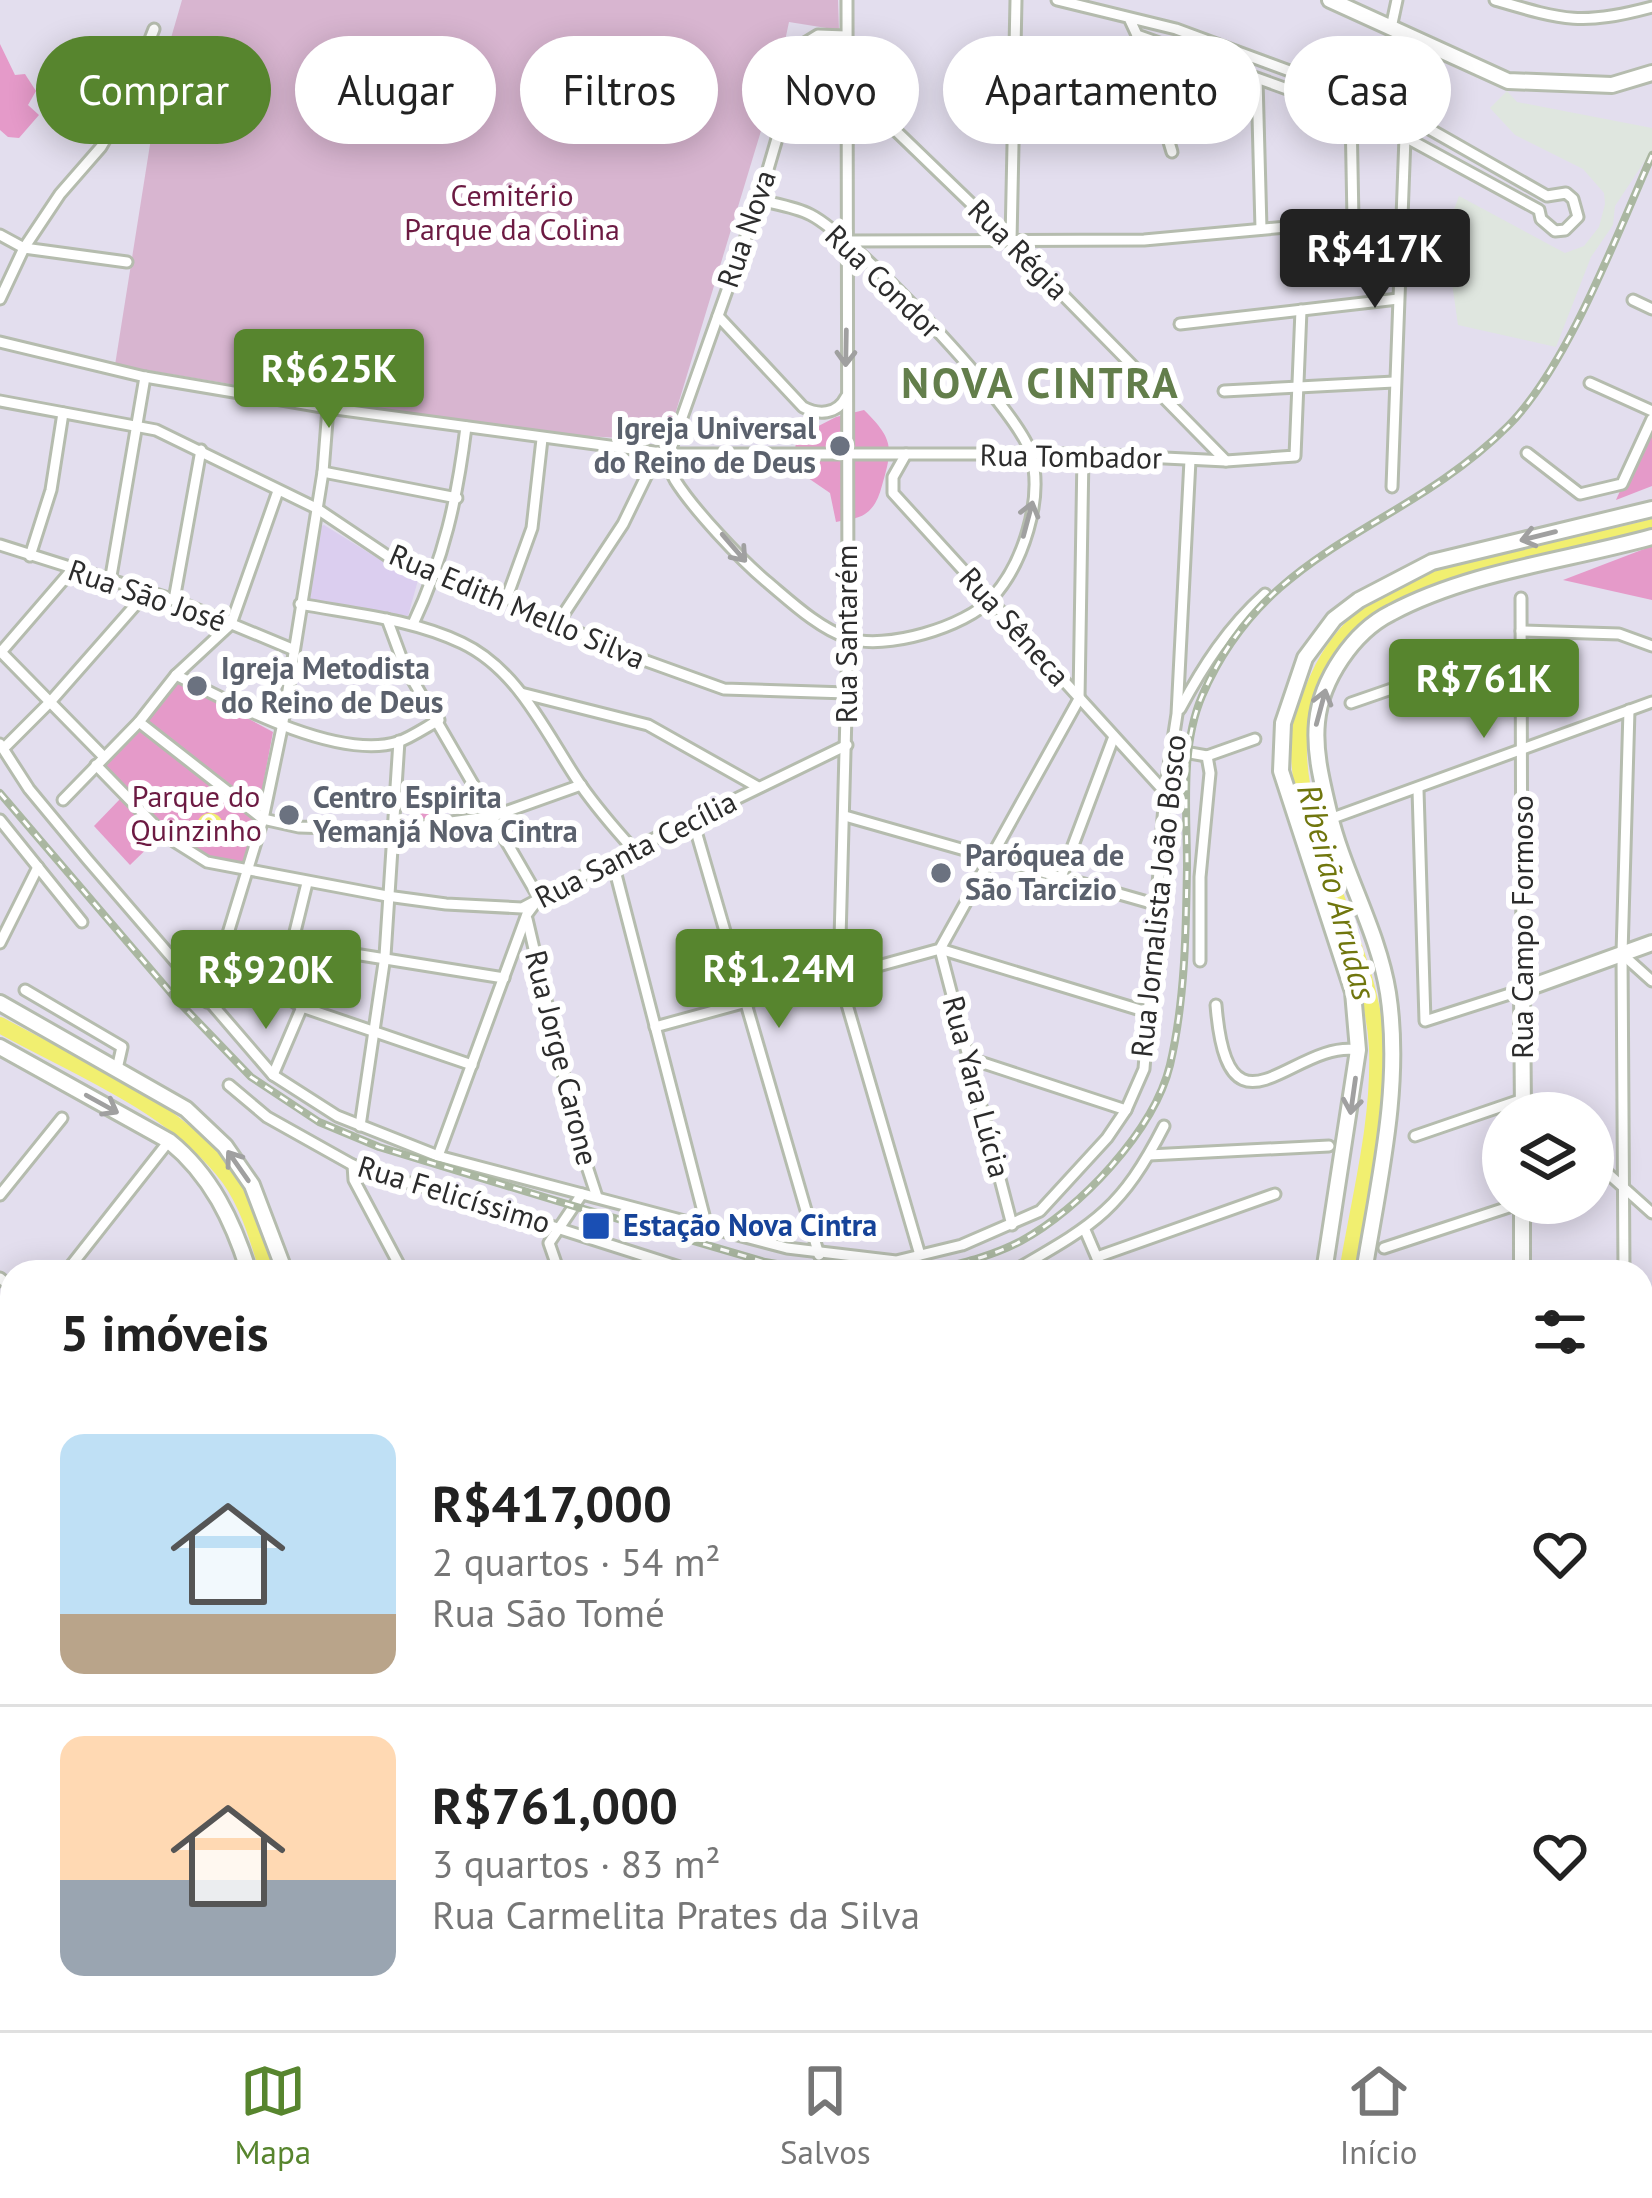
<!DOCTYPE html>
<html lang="pt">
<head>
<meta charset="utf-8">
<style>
	:root { --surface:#fff; --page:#f6f6f6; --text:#222; --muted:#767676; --line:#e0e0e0; --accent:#57852e }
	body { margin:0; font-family:"PT Sans",sans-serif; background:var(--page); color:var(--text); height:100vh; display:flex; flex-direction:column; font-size:45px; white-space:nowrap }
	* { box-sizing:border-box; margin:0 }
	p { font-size:39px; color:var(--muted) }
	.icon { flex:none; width:66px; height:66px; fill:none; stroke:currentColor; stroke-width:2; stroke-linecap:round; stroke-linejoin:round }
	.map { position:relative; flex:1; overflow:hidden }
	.side { position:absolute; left:0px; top:1260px; width:1653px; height:771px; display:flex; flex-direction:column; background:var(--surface); border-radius:36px 36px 0 0; box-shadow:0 6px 30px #0003 }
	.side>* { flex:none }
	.hud { position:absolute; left:36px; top:36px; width:1581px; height:108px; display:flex; gap:24px }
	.tools { position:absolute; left:1482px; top:1092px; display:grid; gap:24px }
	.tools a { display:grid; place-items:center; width:132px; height:132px; border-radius:50%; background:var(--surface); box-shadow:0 6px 30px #0003; font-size:60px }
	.price { position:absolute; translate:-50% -102px; padding:0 27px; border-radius:12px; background:var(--accent); color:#fff; font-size:39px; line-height:78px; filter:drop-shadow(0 3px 6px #0008) }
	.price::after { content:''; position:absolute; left:50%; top:72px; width:36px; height:27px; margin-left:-18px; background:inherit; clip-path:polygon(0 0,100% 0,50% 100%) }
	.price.active { background:#222; color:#fff }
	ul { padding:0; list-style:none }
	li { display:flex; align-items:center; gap:36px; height:300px; padding:0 60px }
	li+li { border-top:3px solid var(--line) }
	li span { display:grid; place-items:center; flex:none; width:336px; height:240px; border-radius:24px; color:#555 }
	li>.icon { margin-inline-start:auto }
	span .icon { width:144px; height:144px; fill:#fffc; stroke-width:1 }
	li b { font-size:51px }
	h2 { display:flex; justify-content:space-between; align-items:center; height:144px; padding:0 60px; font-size:51px }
	.pill { padding:0 42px; border-radius:54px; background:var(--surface); box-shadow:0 6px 30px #0003; font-size:42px; line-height:108px }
	.pill.active { background:var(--accent); color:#fff }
	.tab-bar { display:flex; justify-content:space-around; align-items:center; height:168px; border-top:3px solid var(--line); background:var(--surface); font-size:33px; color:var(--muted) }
	.tab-bar a { display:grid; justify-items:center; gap:6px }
	.tab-bar .active { color:var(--accent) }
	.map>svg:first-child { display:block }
</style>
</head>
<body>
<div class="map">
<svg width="1652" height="2030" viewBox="0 0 1652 2030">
	<rect width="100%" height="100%" fill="#e3deee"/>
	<!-- industrial -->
	<polygon fill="#dfe6df" points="1507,91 1517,102 1652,128 1652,150 1615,206 1613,225 1591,257 1556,347 1458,325 1445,234 1459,196 1565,253 1584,246 1599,227 1605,204 1604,193 1583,169 1515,135 1490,108"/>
	<!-- education -->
	<polygon fill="#dbceef" points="324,525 387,564 420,573 408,616 306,602 317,527"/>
	<!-- green -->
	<g fill="#e59ac9">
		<polygon points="0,44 15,75 25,74 36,91 28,105 39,115 19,138 8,137 0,130"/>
		<path d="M864,410C896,441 892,450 881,489C878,499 874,508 865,514C858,519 845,520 836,522L830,493L792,467L797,437L836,417Z"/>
		<polygon points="1652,419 1652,486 1616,500"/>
		<polygon points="1652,546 1652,600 1563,580"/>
		<polygon points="177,680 273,732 258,812 144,721"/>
		<path d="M140,724L256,820L246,868C175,850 149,816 100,765Z"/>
		<polygon points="421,795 432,796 436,822 411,823 413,797"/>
		<polygon points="121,798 160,836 130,865 94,826"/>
	</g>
	<!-- cemetery -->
	<polygon fill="#d8b5d0" points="182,0 838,0 839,30 789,22 777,78 667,441 523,432 115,365 162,69"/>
	<!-- water -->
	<circle fill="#f1ef70" cx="210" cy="826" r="13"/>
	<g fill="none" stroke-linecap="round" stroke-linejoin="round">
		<!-- stream -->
		<polyline stroke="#f1ef70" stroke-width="3" points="1097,2030 1103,2019"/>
		<!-- river -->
		<g stroke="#f1ef70" stroke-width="16">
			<path d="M0,1025C77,1068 175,1105 229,1178C249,1206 258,1240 268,1272"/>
			<path d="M1347,1272C1359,1199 1380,1122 1377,1047C1372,946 1288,824 1300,730C1302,713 1311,694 1318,678C1330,651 1350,626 1374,608C1442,558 1569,551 1652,527"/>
		</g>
		<!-- street casing -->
		<g stroke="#b5bcae" stroke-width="15">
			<g id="street">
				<polyline points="847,0 848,639 839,977 920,1255"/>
				<polyline points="1057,0 1176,29 1352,94 1410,118 1547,196 1566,193 1573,199 1578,217 1565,230 1555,231 1541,219 1539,210 1405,137 1351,112 1137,35 1130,20"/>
				<path d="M1495,0C1563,20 1581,26 1652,7"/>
				<polyline points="1391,28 1397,0"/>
				<polyline points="1137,35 1172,152"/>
				<polyline points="805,43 1011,242 1226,461"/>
				<polyline points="1257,79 1261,229"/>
				<path d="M759,200C775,204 796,207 811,215C854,237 1019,409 1031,454C1044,499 1023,564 992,598C966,627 884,651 848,638C818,628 790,601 766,581C740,559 693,509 675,480C670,473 670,463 669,454L759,200L805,43L818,35L846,36"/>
				<polyline points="0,235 24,248 127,262"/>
				<polyline points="848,241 1144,240 1353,221 1351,112"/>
				<polyline points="1011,241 1016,0"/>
				<polyline points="0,299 24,248 60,194 101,147 122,111 154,29"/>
				<polyline points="1633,300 1652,309"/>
				<path d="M718,316L803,407C818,415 837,415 846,397"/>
				<polyline points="1180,324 1398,299"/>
				<polyline points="0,342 145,377 328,408 669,454 1083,454 1226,461 1295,456 1301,310"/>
				<polyline points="1590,383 1652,411"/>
				<polyline points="1224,391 1394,382"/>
				<polyline points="0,401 156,430 316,508 392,559 488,589 613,649 724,689 847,693"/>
				<polyline points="1527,453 1580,494 1622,484 1652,419"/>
				<polyline points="906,454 893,477 893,493 1165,792"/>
				<polyline points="323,472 457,498"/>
				<polyline points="1392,487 1405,137"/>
				<polyline points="0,545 174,600 292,649"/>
				<polyline points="30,556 51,490 63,413"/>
				<polyline points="110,582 145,377"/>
				<polyline points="507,597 532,528 542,439"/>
				<polyline points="174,600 201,450"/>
				<path d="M300,604C354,614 412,619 462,643C519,670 546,734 580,784C596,807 614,828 633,849"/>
				<polyline points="387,619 404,665 539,898 527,914 438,1156"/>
				<polyline points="559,621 623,524 658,452"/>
				<path d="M413,624C444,558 457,500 466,427"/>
				<polyline points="1521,631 1619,634 1652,646"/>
				<polyline points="0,651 104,757"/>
				<polyline points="1,652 71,571"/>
				<path d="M176,675C229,702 337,761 398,742C412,737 426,727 439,720"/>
				<polyline points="521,693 648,725 758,787"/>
				<polyline points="1351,703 1522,644"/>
				<path d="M1180,709C1203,666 1228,627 1265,594"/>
				<polyline points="139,722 263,819 299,827 394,830 494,816 581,785"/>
				<polyline points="0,744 29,789 87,859 273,1075 337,1116 438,1156 787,1248 896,1261 962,1245 1040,1211 1107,1138 1126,1110 1144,1069 1165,792 1177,714 1190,460"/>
				<polyline points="4,748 51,701 146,593"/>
				<polyline points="1173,750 1207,756 1255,739"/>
				<polyline points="96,765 164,835 207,862 387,896 446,904 522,908 633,849 847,745"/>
				<polyline points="1418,790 1425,1021 1522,990 1521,598"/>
				<polyline points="63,800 139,722 176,675 231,624 278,491"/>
				<polyline points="845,816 1158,905"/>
				<polyline points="1330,819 1652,702"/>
				<polyline points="0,820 82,922"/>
				<polyline points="693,821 819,1255"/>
				<polyline points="613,863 707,1227"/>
				<polyline points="1060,880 1113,739"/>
				<polyline points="527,919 580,1145 597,1197"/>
				<polyline points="0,943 38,867"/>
				<polyline points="292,944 504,978"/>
				<polyline points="940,949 1012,1225"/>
				<polyline points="940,949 1147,1012"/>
				<polyline points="1622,954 1652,981"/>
				<polyline points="223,956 302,1007 472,1065"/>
				<polyline points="1200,961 1200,877 1210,773 1207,756"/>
				<polyline points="25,990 122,1047 117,1069"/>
				<polyline points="274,990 292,944 307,883"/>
				<polyline points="207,1002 263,819 282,728 323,472 328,408"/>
				<path d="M1216,1005C1228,1153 1293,1039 1358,1050"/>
				<polyline points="655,1027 940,949 1079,699 1083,454"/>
				<polyline points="968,1058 1126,1110"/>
				<polyline points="273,1075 302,1007"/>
				<polyline points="229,1085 267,1117 367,1173 435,1189 695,1272"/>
				<polyline points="360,1126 385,956 399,741"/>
				<polyline points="1415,1136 1523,1099 1539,1113"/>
				<polyline points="1149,1155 1329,1146"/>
				<polyline points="1593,1160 1652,1213"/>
				<polyline points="353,1165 354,1180 403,1272"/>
				<polyline points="0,1195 62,1118"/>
				<polyline points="1085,1230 1103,1272"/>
				<polyline points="1384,1248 1521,1203"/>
				<polyline points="1097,1257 1275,1194"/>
				<polyline points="66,1272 169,1141"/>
				<polyline points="559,1272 549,1243 582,1194"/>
				<path d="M1012,1272C1093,1225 1120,1212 1164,1126"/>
				<polyline points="1624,1272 1622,954 1629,710"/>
				<polyline points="0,1278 12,1288"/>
				<polyline points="0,1351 12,1337"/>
				<polyline points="0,1415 12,1414"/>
				<polyline points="0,1480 12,1487"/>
				<polyline points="1641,1488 1652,1493"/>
				<polyline points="0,1572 12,1555"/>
				<polyline points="1641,1605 1652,1606"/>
				<polyline points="0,1654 6,1632"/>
				<polyline points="1641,1669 1652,1693"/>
				<polyline points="520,2019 544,2030"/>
				<polyline points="1482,2019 1496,2030"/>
				<polyline points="1635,2019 1644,2030"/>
				<polyline points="1322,2020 1335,2030"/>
				<polyline points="134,2030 138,2019"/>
				<polyline points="252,2030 256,2019"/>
				<polyline points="365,2030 369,2019"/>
				<polyline points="806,2030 808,2024 828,2030"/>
				<polyline points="913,2030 919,2019"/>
				<polyline points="1153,2030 1162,2019"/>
			</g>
		</g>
		<!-- secondary casing -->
		<g stroke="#b5bcae" stroke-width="20">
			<g id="secondary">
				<polyline points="1330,0 1508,81 1612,85 1652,73"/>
				<polyline points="0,1003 186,1109 225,1146 252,1185 285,1272"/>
				<path d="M0,1047L169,1141C211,1175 233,1221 249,1272"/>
				<polyline points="1523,1113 1522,990 1652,943"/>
				<polyline points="1522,1203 1522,1272"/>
				<polyline points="1324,1272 1358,1050 1353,992 1281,771 1283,723 1305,658 1334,619 1359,600 1432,562 1652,509"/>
				<path d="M1364,1272C1379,1180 1402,1085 1388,993C1378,930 1343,873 1329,812C1322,782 1314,752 1317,722C1321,680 1353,632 1391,613C1470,571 1566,561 1652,537"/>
				<polyline points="0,1629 12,1633"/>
				<polyline points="0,1929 12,1902"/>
				<polyline points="12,1942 5,1976 12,2016"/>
			</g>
		</g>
		<!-- street -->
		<use href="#street" stroke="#fff" stroke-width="9"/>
		<!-- secondary -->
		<use href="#secondary" stroke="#fff" stroke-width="14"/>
		<!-- rail casing -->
		<g stroke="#aab7a1" stroke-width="8">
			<g id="rail">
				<polyline points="0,793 176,999 251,1077 319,1122 379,1147 577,1207 765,1262 823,1272"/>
				<path d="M926,1272C958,1264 991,1257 1021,1241C1079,1210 1154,1131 1170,1065C1185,1001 1186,932 1187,867C1187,813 1180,747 1202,696C1268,543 1401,533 1508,426C1568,366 1617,234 1652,155"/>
			</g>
		</g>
		<!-- rail -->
		<use href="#rail" stroke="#fff" stroke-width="3" stroke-dasharray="9" stroke-linecap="butt"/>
	</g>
	<!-- one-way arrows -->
	<defs><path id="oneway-shaft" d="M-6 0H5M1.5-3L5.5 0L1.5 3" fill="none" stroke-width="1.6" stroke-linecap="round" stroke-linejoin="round" transform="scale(3)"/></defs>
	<g stroke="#a0a0a0">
		<use href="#oneway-shaft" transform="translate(846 348) rotate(91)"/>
		<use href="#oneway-shaft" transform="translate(1028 519) rotate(-75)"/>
		<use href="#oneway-shaft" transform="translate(1538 536) rotate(166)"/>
		<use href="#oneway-shaft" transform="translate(734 548) rotate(49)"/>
		<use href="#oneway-shaft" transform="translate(1321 707) rotate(-75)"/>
		<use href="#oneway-shaft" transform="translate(1353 1096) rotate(98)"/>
		<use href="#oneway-shaft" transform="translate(102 1104) rotate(29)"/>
		<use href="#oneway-shaft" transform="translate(238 1166) rotate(-125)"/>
	</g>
	<!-- markers -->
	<g fill="#6b7280" stroke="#fff" stroke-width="4.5">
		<circle cx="840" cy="446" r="12"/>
		<circle cx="197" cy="686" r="12"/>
		<circle cx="289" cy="815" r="12"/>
		<circle cx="941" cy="873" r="12"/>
	</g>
	<rect fill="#1a4fb4" stroke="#fff" stroke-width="4.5" x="581" y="1211" width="30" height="30" rx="6"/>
	<g text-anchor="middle" stroke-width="12" stroke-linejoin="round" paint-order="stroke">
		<!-- park labels -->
		<g font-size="30" fill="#6c1a42" stroke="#fff">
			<text x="512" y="206">Cemitério<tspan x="512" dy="34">Parque da Colina</tspan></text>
			<text x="196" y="807">Parque do<tspan x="196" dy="34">Quinzinho</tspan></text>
		</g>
		<!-- street labels -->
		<g font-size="30" fill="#2c2c2c" stroke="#fff">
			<text transform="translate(747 229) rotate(-71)" y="10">Rua Nova</text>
			<text transform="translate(1018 250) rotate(45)" y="10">Rua Régia</text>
			<text transform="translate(883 282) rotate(44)" y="10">Rua Condor</text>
			<text transform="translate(1071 457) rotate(1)" y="10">Rua Tombador</text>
			<text transform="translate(147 596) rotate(19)" y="10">Rua São José</text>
			<text transform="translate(517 607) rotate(23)" y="10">Rua Edith Mello Silva</text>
			<text transform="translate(1014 627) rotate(48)" y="10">Rua Sêneca</text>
			<text transform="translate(847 634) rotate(-90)" y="10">Rua Santarém</text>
			<text transform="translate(636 850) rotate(-27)" y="10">Rua Santa Cecília</text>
			<text transform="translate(1159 896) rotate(-84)" y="10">Rua Jornalista João Bosco</text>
			<text transform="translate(1523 927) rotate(-90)" y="10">Rua Campo Formoso</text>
			<text transform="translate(561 1058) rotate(76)" y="10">Rua Jorge Carone</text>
			<text transform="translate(976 1087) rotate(75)" y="10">Rua Yara Lúcia</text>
			<text transform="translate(454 1195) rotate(17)" y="10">Rua Felicíssimo</text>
		</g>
		<!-- worship labels -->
		<g font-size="30" font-weight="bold" fill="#5b616d" stroke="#fff" text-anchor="start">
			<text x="816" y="439" text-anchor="end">Igreja Universal<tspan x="816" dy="34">do Reino de Deus</tspan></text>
			<text x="221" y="679">Igreja Metodista<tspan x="221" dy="34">do Reino de Deus</tspan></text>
			<text x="313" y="808">Centro Espirita<tspan x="313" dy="34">Yemanjá Nova Cintra</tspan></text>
			<text x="965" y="866">Paróquea de<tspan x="965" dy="34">São Tarcizio</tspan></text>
		</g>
		<!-- transit labels -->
		<g font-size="30" font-weight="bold" fill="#164399" stroke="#fff" text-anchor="start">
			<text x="623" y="1236">Estação Nova Cintra</text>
		</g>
		<!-- water labels -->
		<g font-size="33" font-style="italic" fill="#70760d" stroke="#fff">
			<text transform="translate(1337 892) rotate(75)" y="12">Ribeirão Arrudas</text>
		</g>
		<!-- district labels -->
		<g font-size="42" font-weight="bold" letter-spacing="3" fill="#637e4b" stroke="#fff">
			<text x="1041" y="398">NOVA CINTRA</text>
		</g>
	</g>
</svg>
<div class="tools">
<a><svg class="icon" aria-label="layers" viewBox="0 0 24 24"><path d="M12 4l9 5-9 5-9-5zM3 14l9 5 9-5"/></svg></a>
</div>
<b class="price active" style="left:1375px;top:311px">R$417K</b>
<b class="price" style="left:329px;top:431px">R$625K</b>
<b class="price" style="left:1484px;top:741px">R$761K</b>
<b class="price" style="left:779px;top:1031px">R$1.24M</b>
<b class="price" style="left:266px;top:1032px">R$920K</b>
<div class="hud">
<a class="pill active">Comprar</a>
<a class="pill">Alugar</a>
<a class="pill">Filtros</a>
<a class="pill">Novo</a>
<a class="pill">Apartamento</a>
<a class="pill">Casa</a>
</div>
<section class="side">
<h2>5 imóveis<svg class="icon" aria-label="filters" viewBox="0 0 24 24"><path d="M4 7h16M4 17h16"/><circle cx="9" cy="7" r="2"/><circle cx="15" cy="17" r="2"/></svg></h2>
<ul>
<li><span style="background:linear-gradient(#bfe0f5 75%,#b9a48a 0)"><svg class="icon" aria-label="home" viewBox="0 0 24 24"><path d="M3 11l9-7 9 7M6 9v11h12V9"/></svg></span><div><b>R$417,000</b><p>2 quartos · 54 m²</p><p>Rua São Tomé</p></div><svg class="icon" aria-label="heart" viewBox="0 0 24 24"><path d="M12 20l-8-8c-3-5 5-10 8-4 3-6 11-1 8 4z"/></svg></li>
<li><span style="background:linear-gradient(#ffd9b3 60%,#9aa5b1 0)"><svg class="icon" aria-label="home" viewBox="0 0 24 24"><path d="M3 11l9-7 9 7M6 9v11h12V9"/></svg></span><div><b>R$761,000</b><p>3 quartos · 83 m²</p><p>Rua Carmelita Prates da Silva</p></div><svg class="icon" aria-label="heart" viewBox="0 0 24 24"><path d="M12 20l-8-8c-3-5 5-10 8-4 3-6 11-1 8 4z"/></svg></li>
</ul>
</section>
</div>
<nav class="tab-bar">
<a class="active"><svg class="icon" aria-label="map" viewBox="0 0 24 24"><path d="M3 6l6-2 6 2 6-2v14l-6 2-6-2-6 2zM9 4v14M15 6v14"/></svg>Mapa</a>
<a><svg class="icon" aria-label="saved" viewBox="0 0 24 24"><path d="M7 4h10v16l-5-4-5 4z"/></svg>Salvos</a>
<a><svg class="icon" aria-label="home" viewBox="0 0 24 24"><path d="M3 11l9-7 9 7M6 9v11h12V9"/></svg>Início</a>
</nav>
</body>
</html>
